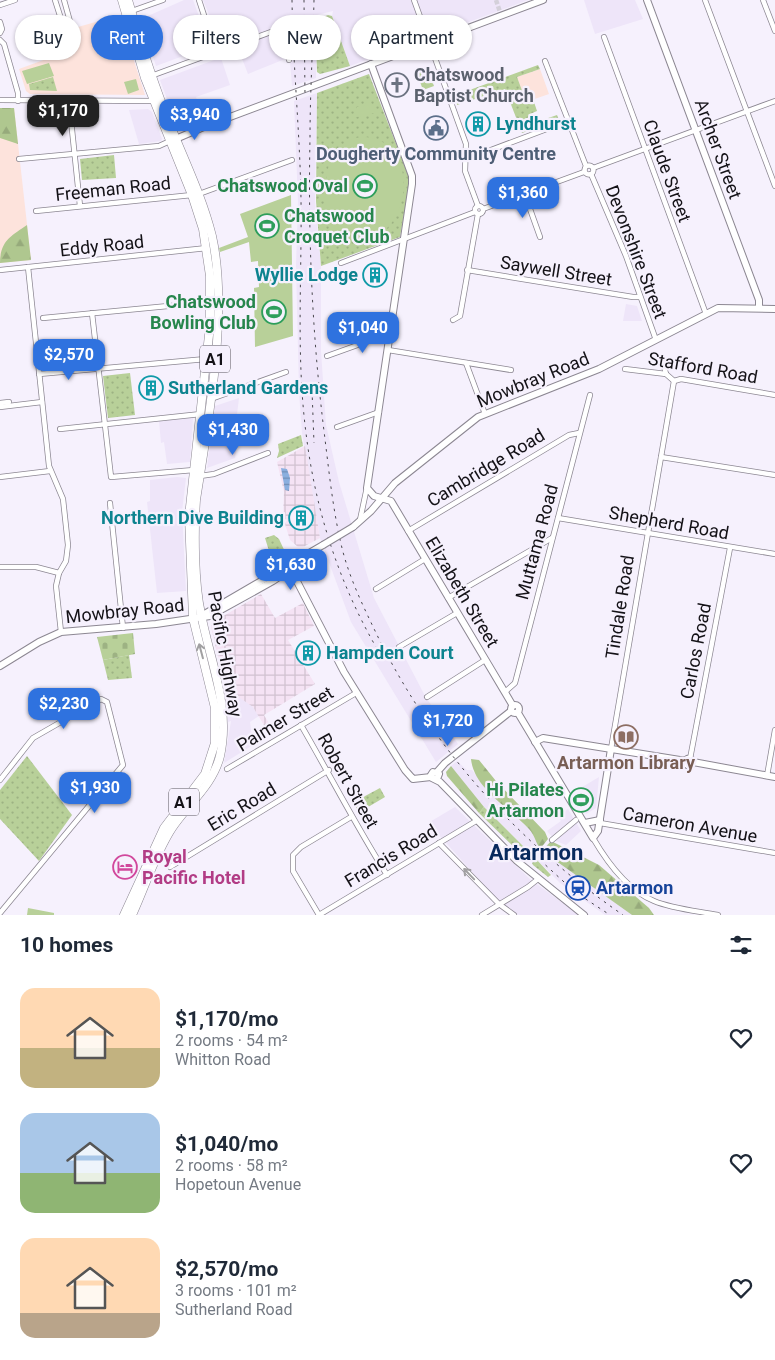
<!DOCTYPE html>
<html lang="en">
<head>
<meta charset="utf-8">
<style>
	:root { --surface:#fff; --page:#f2f2f3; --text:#1f2937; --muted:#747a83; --accent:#2f72df }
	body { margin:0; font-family:Roboto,sans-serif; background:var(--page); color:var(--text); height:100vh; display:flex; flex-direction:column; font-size:19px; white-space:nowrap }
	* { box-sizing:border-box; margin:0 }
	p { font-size:16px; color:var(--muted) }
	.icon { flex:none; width:28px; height:28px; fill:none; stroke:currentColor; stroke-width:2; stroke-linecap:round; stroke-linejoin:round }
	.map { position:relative; height:915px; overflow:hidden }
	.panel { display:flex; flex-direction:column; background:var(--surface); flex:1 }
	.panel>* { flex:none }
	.top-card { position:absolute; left:15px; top:15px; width:500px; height:45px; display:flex; gap:10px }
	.price { position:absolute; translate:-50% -42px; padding:0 11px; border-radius:10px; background:var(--accent); color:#fff; font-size:16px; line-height:32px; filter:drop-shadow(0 1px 2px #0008) }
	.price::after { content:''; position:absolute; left:50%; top:30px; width:15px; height:11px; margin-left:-8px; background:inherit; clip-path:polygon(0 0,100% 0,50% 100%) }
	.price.active { background:#222; color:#fff }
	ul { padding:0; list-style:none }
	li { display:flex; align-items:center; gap:15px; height:125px; padding:0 20px }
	li span { display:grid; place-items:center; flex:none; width:140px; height:100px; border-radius:15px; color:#555 }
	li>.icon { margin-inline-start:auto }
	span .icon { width:60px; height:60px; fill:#fffc; stroke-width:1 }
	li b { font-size:21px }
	h2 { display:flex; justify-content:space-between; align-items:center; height:60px; padding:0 20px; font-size:21px }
	.chip { padding:0 18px; border-radius:22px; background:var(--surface); box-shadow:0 1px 4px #0004; font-size:18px; line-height:45px }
	.chip.active { background:var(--accent); color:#fff }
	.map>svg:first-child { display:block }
</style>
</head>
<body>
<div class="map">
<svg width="775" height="915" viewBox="0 0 775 915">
	<defs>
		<pattern id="industrial-grid" width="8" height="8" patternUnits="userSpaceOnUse" patternTransform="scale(1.25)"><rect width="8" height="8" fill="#f5e3f4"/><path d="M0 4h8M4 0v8" fill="none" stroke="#d1c2d0"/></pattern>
		<pattern id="green-dots" width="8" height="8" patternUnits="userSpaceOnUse" patternTransform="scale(1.25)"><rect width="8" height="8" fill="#b8d099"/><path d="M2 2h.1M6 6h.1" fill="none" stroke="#9db283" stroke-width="1.8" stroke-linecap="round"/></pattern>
		<pattern id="forest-firs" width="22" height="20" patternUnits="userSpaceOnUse" patternTransform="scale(1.25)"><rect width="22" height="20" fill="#afc78f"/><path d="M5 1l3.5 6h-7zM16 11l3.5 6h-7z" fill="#96aa7b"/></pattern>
		<pattern id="cemetery-stones" width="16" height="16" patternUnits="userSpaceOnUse" patternTransform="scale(1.25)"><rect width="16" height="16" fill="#b8d099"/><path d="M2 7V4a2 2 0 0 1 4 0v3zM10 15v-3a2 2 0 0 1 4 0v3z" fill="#9db283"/></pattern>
		<pattern id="water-rules" width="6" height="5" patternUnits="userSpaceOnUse" patternTransform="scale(1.25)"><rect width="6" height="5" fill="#8bafdf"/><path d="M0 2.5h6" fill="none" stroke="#708db4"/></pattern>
	</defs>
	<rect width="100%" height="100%" fill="#f6f1fd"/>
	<!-- built -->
	<g fill="#eee5f9">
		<polygon points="184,0 193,0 210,46 156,66 141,19"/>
		<polygon points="203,0 528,0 350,66 332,16 333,11 317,15 316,78 292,86 287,24 284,37 285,59 248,74 239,51 221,58 230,85 196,97 204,119 178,129 160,80 217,59 219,39"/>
		<polygon points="584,0 635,0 643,19 595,34"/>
		<polygon points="317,93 315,201 321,266 321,351 326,425 339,482 374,598 425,696 458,744 436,762 351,622 320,538 302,433 299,392 296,265 298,202 294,101"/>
		<polygon points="148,109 152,112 162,139 161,141 139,144 129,110"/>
		<polygon points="626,304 637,306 642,321 623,321"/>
		<polygon points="239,398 235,431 239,431 235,458 207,468 215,406"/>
		<polygon points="193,418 190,462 167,464 164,442 161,443 159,421"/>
		<polygon points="177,477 186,478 182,512 186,591 157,593 147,502 150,501 150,480"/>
		<polygon points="240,697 253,707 259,716 250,722 253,745 224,763 231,721 228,722 227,704"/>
		<polygon points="457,761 467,770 472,770 491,794 527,827 536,838 538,848 542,851 632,915 605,915 560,883 484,807 451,766"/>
		<polygon points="599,777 596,808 586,814 574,792"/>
		<polygon points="455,807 530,879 579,915 519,915 502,905 428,823"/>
		<polygon points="568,809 581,831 566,845 556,841 547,831 561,821 558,817"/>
	</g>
	<!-- industrial -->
	<g fill="url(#industrial-grid)">
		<polygon points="305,446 320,538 303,547 298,547 290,540 285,524 287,520 283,518 284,492 277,462"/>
		<polygon points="261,594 275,618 303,603 314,626 288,640 315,684 264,715 274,732 270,735 253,707 240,698 227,704 224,682 211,627 213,622"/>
	</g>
	<!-- education -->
	<g fill="#fde3dc">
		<polygon points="120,15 124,35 121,36 122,40 127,39 145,95 30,94 26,91 19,69 49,58 43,37"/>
		<polygon points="540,69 549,94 526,102 517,77"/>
		<polygon points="0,108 14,108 31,260 0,263"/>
	</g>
	<!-- green -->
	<g fill="url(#green-dots)">
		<path d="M328,15L332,16L350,66L320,74L317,72C317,56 313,19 328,15Z"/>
		<polygon points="538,65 540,69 517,77 527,104 534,102 537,111 530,114 534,123 557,115 559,120 522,133 505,89 457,105 456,95"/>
		<polygon points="369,74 410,180 400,237 321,266 316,201 317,93"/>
		<polygon points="53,77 57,91 30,90 29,84"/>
		<polygon points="114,155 116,178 82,180 80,159"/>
		<polygon points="130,373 135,415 108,418 103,376"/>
		<polygon points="301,435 303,446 277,458 279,451 278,444"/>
		<polygon points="274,535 279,539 287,556 274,566 271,562 267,565 264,557 270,554 265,538"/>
		<polygon points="129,655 132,678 108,680 103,660"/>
		<polygon points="27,756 72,815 39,861 0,819 0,790"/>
		<polygon points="380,788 385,797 358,813 354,802"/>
		<polygon points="484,807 534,857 530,860 524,857 479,813"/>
		<polygon points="536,859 551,875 548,877 533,865 532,863"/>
	</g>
	<!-- forest -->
	<g fill="url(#forest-firs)">
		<polygon points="0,108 14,108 18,144 0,138"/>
		<path d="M27,225L31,260L0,263C0,241 11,236 27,225Z"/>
		<path d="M471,759L479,760L496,781L545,832L548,839L540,849C536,843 535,836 529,829C510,808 474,789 471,759Z"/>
		<polygon points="451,766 484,807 479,813 447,776 446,772"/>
		<polygon points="551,841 599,865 649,908 654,915 632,915 542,851"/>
	</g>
	<!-- cemetery -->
	<polygon fill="url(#cemetery-stones)" points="133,633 135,654 103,660 97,637"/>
	<!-- pitch -->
	<g fill="#b8d099">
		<polygon points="49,63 54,76 27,84 22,71"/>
		<polygon points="427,67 434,86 423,90 416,71"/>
		<polygon points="136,79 139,90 128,94 124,82"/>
		<polygon points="368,102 376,106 374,113 352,118 357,107 362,107"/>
		<path d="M360,137C422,135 414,237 362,239C349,240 331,233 326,220C323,215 325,204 325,197C326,170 329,144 360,137Z"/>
		<polygon points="291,195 293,336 255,347 254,288 259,287 258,261 251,262 249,242 220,252 219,248 248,237 240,214"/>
		<polygon points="28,908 54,913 54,915 27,915"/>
	</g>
	<!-- water -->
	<polygon fill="url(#water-rules)" points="281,468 287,469 290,478 289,491 285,490"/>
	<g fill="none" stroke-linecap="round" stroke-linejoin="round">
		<!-- street-tunnel -->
		<polyline stroke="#d4d0da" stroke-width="4.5" stroke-dasharray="4.5 2" stroke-linecap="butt" points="496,0 501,15"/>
		<!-- street casing -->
		<g stroke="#8c8792" stroke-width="6">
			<g id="street">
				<polyline points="55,0 63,25"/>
				<polyline points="64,0 71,25"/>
				<polyline points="199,0 216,52"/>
				<polyline points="414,0 466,144 465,171 478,206"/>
				<polyline points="705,0 775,186"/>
				<polyline points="763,0 775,31"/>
				<polyline points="0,5 15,0"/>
				<polyline points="129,12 163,0"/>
				<polyline points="0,22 2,29 0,33"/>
				<polyline points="604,37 706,314"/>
				<polyline points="0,40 4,44 18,93 18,101"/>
				<polyline points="545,61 586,166"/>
				<polyline points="151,76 279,29 286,37 289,60"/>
				<polyline points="0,100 156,101"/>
				<polyline points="69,101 80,206"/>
				<polyline points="466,156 475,156 568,121"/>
				<polyline points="19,159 159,146 170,141"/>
				<circle cx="589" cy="170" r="4.5"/>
				<polyline points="593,168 775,101"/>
				<polyline points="591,174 626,256 656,340"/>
				<polyline points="199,194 292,160"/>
				<polyline points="525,195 540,237"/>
				<circle cx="479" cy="210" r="4"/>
				<polyline points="483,209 584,172"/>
				<polyline points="36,211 192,195"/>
				<polyline points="341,263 475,212"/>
				<polyline points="28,267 49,466 63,499 68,545 66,561 59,573 56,586 61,632"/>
				<polyline points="0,270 207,248"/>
				<polyline points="467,270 633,297 640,297"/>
				<polyline points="92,313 111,477 194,470"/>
				<polyline points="43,318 210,302"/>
				<polyline points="453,320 460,316 478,214"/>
				<polyline points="388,350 511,370"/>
				<polyline points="327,356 391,333"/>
				<polyline points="662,358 666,374"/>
				<polyline points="466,363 485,414"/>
				<polyline points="625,369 666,374 674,381 681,379 775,395"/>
				<polyline points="39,374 206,359"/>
				<polyline points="211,399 286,372"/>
				<polyline points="0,403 9,402"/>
				<polyline points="0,407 42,402"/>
				<polyline points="337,427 379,412"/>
				<polyline points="60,429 201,414"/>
				<polyline points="661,457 775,475"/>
				<polyline points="200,476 214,474 268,453"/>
				<polyline points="0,477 50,471"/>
				<polyline points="110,503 123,628"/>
				<polyline points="558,518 775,554"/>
				<polyline points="360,520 367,487"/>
				<polyline points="408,531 569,435 579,433"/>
				<polyline points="0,567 36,567 59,573"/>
				<polyline points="376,589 425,559"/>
				<polyline points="448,598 552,538"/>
				<polyline points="399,647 457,613"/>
				<polyline points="505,692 515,683 590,395"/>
				<polyline points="427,697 485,660"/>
				<path d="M301,725C330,775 356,826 387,875"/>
				<polyline points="611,749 674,381"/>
				<polyline points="690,759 730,548"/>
				<polyline points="227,769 356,693"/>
				<polyline points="767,776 775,730"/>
				<polyline points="0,780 33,738 101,699 107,702 123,765 0,913"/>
				<polyline points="600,823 775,853"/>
				<path d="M593,838C607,862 627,890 654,901C673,909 698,911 718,915"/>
				<polyline points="552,840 576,820"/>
				<polyline points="439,843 499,904 514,915"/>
				<polyline points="170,867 329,770"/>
				<polyline points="319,915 476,821"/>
				<polyline points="319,915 293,871 293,855 301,847 351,817"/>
				<polyline points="482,915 528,887 538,879"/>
			</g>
		</g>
		<!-- secondary casing -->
		<g stroke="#8c8792" stroke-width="8">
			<g id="secondary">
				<polyline points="647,0 759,300 759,308"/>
				<polyline points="371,64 412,176 412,184 367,488 374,496 391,501 513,706"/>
				<polyline points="171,141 206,126 543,0"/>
				<polyline points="353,527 371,511 395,483 478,417 599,369 718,308 775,309"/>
				<polyline points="288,564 344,672 405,770 413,779 431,777"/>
				<polyline points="201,616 323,545"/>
				<polyline points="0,666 39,642 61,632 156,624 210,616 273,581 298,564 306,555"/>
				<circle cx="515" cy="709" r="4"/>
				<polyline points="518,713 593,838 598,831 611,749"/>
				<polyline points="535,742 543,738 686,761"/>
				<circle cx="689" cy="762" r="3.5"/>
				<polyline points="693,762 775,777"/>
				<polyline points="437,772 445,763 511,711"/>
				<polyline points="437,779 439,774 433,772 431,775 432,778 440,782 517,861 584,915"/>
				<polyline points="585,823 600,820"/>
			</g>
		</g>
		<!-- highway casing -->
		<g stroke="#8c8792" stroke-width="9">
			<g id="highway">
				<polyline points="122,0 145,78 192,195 203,229 210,276 210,326 189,516 193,618 215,708 215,743 205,774 164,828 124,915"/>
				<path d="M128,0C140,41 153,83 169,122C184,160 202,196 212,236C229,312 208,422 196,500C194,532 194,582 201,614C210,661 231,707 220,756C213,785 188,804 172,828C155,854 145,887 132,915"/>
			</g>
		</g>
		<!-- street -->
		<use href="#street" stroke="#fff" stroke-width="4.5"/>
		<!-- secondary -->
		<use href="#secondary" stroke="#fff" stroke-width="6"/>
		<!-- highway -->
		<use href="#highway" stroke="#fff" stroke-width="8"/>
		<!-- rail -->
		<g stroke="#49474d" stroke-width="1" stroke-dasharray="2.5 5" stroke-linecap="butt">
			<path d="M292,0C293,67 300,133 301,200C302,277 296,356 306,433C315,508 338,581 376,647"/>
			<polyline points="304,0 305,95"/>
			<path d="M314,0C313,46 310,92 310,138C308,235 312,334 324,431C329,471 333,513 343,552C351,582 365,610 378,637C435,752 519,843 623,915"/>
			<polyline points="312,390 314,443"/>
			<polyline points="540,860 575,892 610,915"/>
		</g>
		<!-- secondary-bridge casing -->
		<g stroke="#8c8792" stroke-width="8" stroke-linecap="butt">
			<polyline id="secondary-bridge" points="323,545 353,527"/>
		</g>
		<!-- secondary-bridge -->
		<use href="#secondary-bridge" stroke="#fff" stroke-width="6"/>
	</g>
	<!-- one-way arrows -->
	<defs><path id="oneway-shaft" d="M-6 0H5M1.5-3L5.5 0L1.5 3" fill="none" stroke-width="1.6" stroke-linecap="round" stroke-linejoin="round" transform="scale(1.25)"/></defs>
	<g stroke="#a1a0a2">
		<use href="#oneway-shaft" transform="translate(201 651) rotate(-105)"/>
		<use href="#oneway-shaft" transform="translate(469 874) rotate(-134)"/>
	</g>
	<!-- icons -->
	<defs>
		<g id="church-ring" transform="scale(1.25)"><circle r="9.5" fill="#f6f1fd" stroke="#6b7280" stroke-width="1.5"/><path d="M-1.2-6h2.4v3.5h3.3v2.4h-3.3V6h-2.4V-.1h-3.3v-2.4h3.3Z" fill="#6b7280"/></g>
		<g id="building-ring" transform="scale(1.25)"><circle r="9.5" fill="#f6f1fd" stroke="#0f9aa8" stroke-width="1.5"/><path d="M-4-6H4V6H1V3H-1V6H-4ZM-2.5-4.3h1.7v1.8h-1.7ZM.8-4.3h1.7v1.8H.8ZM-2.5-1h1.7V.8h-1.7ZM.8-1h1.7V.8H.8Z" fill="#0f9aa8"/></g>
		<g id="civic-ring" transform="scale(1.25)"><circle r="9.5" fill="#f6f1fd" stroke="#5c6f8a" stroke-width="1.5"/><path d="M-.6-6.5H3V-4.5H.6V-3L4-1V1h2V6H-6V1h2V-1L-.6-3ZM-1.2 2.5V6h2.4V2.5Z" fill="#5c6f8a"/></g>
		<g id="stadium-ring" transform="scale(1.25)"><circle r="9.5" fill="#f6f1fd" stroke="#2e9e5b" stroke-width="1.5"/><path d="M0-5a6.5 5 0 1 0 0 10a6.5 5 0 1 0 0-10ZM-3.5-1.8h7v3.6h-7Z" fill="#2e9e5b"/></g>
		<g id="library-ring" transform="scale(1.25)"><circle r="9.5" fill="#f6f1fd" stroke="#8d6e63" stroke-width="1.5"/><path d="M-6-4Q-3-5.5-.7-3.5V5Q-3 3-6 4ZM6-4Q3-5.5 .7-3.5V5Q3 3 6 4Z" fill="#8d6e63"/></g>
		<g id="hotel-ring" transform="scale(1.25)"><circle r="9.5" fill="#f6f1fd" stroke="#d1479c" stroke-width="1.5"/><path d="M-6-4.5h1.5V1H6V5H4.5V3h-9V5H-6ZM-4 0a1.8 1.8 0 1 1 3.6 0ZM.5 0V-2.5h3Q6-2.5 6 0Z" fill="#d1479c"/></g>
		<g id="station-ring" transform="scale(1.25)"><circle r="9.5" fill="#f6f1fd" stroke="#1a4fb4" stroke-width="1.5"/><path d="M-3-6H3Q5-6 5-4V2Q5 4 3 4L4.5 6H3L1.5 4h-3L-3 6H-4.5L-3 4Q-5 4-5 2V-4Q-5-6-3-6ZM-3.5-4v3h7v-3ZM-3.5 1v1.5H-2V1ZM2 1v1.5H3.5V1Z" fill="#1a4fb4"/></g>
	</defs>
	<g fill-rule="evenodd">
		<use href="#church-ring" x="397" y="85"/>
		<use href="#building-ring" x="478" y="124"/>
		<use href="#civic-ring" x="436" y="128"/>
		<use href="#stadium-ring" x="365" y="186"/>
		<use href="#stadium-ring" x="267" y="226"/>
		<use href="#building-ring" x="375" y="275"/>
		<use href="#stadium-ring" x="274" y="312"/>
		<use href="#building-ring" x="151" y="388"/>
		<use href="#building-ring" x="301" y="518"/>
		<use href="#building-ring" x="308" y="653"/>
		<use href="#library-ring" x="626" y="737"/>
		<use href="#stadium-ring" x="581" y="800"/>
		<use href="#hotel-ring" x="125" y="867"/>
		<use href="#station-ring" x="578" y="888"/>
	</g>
	<g text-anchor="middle" stroke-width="4.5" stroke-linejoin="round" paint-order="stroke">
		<!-- shield labels -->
		<g fill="#f6f1fd" stroke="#58555c" stroke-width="1">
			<rect x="200" y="345.5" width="30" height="27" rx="4"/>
			<rect x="169" y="788.5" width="30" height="27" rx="4"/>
		</g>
		<g font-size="16" font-weight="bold" fill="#141217">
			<text x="215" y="365">A1</text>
			<text x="184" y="808">A1</text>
		</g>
		<!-- worship labels -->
		<g font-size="18" font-weight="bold" fill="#5b616d" stroke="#f6f1fd" text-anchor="start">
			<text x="414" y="81">Chatswood<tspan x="414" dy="21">Baptist Church</tspan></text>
		</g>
		<!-- culture labels -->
		<g font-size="18" font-weight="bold" fill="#0d838f" stroke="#f6f1fd" text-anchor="start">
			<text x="496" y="130">Lyndhurst</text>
			<text x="358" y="281" text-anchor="end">Wyllie Lodge</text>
			<text x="168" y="394">Sutherland Gardens</text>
			<text x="284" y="524" text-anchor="end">Northern Dive Building</text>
			<text x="326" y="659">Hampden Court</text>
		</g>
		<!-- street labels -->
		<g font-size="18" fill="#141217" stroke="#f6f1fd">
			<text transform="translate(718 149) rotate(70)" y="6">Archer Street</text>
			<text transform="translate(667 171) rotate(70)" y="6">Claude Street</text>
			<text transform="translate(113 189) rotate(-6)" y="6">Freeman Road</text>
			<text transform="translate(102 246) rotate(-6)" y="6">Eddy Road</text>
			<text transform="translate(636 252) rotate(69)" y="6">Devonshire Street</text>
			<text transform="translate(556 271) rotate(9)" y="6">Saywell Street</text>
			<text transform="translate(703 368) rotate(10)" y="6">Stafford Road</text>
			<text transform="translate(533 380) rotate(-22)" y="6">Mowbray Road</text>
			<text transform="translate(486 468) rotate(-31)" y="6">Cambridge Road</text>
			<text transform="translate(669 523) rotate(10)" y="6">Shepherd Road</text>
			<text transform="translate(537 542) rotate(-75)" y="6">Muttama Road</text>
			<text transform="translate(462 592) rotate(59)" y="6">Elizabeth Street</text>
			<text transform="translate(620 607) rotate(-81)" y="6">Tindale Road</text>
			<text transform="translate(125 611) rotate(-6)" y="6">Mowbray Road</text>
			<text transform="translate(696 651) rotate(-79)" y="6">Carlos Road</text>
			<text transform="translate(225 654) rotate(80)" y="6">Pacific Highway</text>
			<text transform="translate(285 719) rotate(-31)" y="6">Palmer Street</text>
			<text transform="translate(348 781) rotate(61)" y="6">Robert Street</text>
			<text transform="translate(242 807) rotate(-31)" y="6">Eric Road</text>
			<text transform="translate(690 825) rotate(10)" y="6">Cameron Avenue</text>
			<text transform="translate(391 856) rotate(-31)" y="6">Francis Road</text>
		</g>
		<!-- service labels -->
		<g font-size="18" font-weight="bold" fill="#4e5e75" stroke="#f6f1fd">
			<text x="436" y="160">Dougherty Community Centre</text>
		</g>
		<!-- leisure labels -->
		<g font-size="18" font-weight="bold" fill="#27864d" stroke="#f6f1fd" text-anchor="end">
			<text x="348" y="192">Chatswood Oval</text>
			<text x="284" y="222" text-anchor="start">Chatswood<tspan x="284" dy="21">Croquet Club</tspan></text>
			<text x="256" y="308">Chatswood<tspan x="256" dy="21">Bowling Club</tspan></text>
			<text x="564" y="796">Hi Pilates<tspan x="564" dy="21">Artarmon</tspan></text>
		</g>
		<!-- education labels -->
		<g font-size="18" font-weight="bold" fill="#785e54" stroke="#f6f1fd">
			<text x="626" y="769">Artarmon Library</text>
		</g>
		<!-- hotel labels -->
		<g font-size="18" font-weight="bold" fill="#b23c85" stroke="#f6f1fd" text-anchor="start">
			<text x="142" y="863">Royal<tspan x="142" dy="21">Pacific Hotel</tspan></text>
		</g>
		<!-- transit labels -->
		<g font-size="18" font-weight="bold" fill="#164399" stroke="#f6f1fd" text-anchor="start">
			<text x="596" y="894">Artarmon</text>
		</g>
		<!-- district labels -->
		<g font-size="22" font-weight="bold" fill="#08295d" stroke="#f6f1fd">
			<text x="536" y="860">Artarmon</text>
		</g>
	</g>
</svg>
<b class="price active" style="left:63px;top:137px">$1,170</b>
<b class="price" style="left:195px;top:141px">$3,940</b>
<b class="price" style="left:523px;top:219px">$1,360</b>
<b class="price" style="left:363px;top:354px">$1,040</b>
<b class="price" style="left:69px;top:381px">$2,570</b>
<b class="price" style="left:233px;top:456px">$1,430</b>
<b class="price" style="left:291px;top:591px">$1,630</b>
<b class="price" style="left:64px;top:730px">$2,230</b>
<b class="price" style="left:448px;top:747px">$1,720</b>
<b class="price" style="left:95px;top:814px">$1,930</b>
<div class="top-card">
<a class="chip">Buy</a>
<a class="chip active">Rent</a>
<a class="chip">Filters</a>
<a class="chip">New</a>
<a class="chip">Apartment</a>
</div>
</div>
<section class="panel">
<h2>10 homes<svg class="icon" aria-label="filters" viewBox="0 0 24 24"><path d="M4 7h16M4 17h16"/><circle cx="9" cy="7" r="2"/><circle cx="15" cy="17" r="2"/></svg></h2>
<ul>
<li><span style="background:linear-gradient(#ffd9b3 60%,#c2b280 0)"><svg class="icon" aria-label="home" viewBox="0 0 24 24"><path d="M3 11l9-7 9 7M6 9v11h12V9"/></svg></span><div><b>$1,170/mo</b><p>2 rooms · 54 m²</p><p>Whitton Road</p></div><svg class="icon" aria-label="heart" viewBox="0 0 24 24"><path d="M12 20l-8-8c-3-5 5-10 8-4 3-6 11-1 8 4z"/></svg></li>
<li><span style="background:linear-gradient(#a9c7e8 60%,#8fb573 0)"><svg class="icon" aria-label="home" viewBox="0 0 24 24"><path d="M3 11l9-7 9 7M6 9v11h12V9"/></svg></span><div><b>$1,040/mo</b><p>2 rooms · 58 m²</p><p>Hopetoun Avenue</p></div><svg class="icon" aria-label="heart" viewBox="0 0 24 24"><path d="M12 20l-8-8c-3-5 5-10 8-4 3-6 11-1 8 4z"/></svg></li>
<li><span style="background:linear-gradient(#ffd9b3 75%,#b9a48a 0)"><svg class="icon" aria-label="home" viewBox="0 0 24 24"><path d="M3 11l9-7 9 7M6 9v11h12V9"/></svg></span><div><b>$2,570/mo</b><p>3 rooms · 101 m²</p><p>Sutherland Road</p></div><svg class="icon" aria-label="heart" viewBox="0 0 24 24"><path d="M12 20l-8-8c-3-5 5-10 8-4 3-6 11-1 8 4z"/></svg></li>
</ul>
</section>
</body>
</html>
